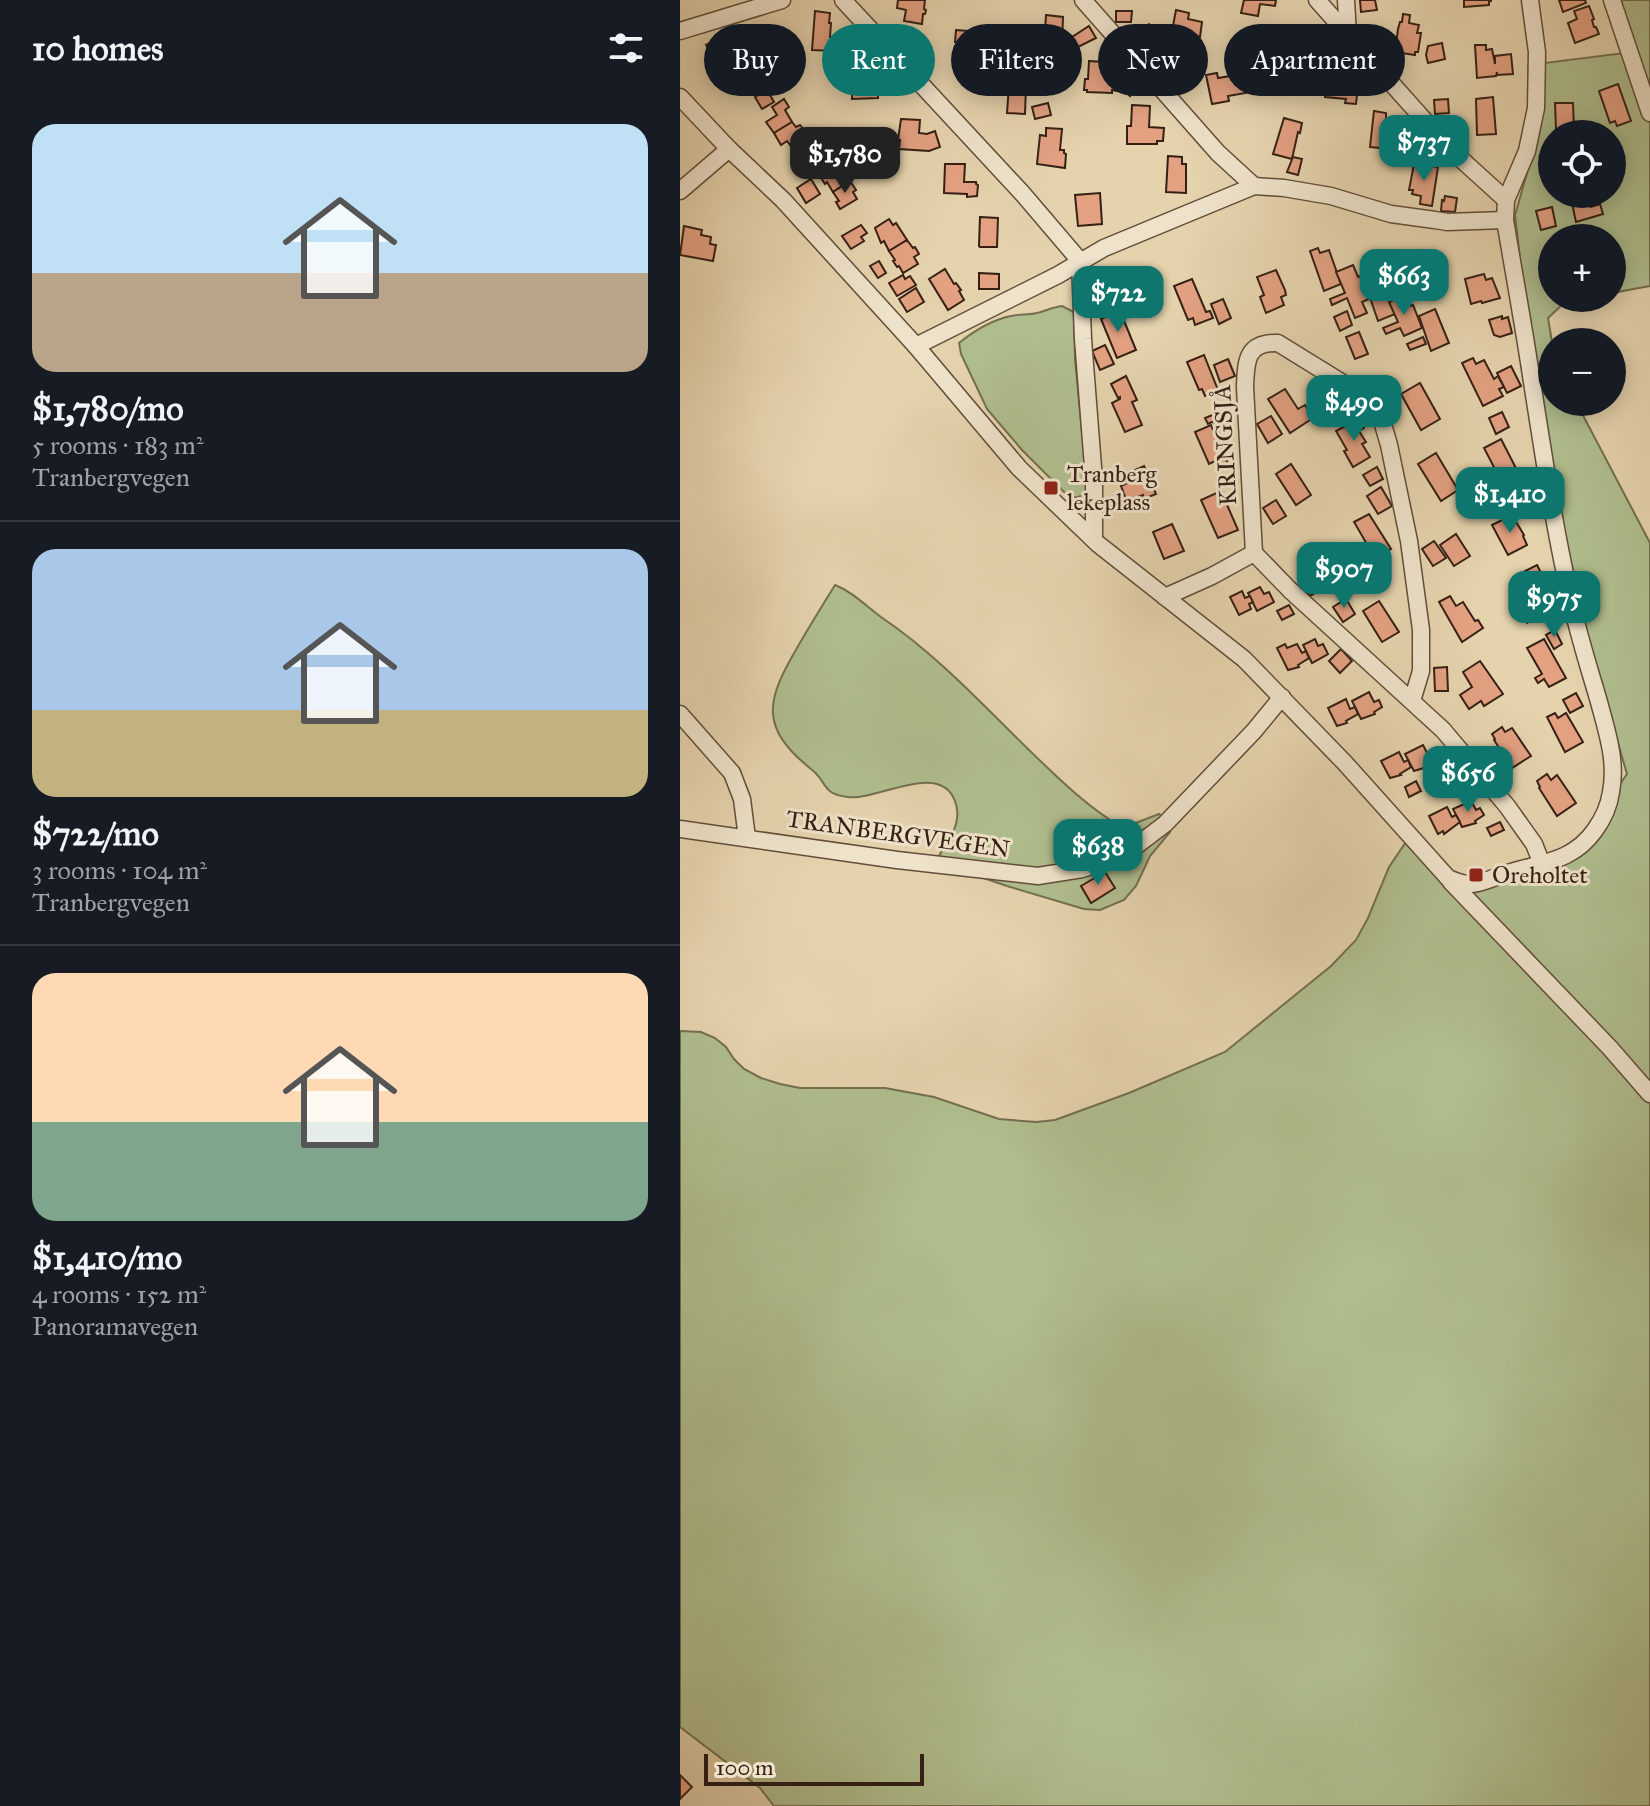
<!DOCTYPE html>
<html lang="en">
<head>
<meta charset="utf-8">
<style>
	:root { --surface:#171b24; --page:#20242c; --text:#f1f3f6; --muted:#9ea1a6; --line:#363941; --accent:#0f766e }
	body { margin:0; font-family:"IM FELL Great Primer",serif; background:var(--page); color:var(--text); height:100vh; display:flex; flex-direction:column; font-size:30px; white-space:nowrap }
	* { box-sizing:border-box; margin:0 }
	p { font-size:26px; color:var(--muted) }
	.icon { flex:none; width:44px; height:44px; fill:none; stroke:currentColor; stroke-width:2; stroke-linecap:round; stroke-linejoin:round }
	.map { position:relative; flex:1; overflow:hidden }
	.side { display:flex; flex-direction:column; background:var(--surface); width:680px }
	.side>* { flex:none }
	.hud { position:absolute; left:24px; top:24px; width:760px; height:72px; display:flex; gap:16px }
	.fabs { position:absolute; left:858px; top:120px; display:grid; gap:16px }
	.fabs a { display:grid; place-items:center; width:88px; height:88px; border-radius:50%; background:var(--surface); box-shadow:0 4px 20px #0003; font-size:40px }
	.scale { position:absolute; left:24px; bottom:20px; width:220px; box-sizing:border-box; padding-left:8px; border:4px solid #362014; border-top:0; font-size:22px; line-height:28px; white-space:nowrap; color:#362014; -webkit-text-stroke:6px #eee2ca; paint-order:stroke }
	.price { position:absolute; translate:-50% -68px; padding:0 18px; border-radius:16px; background:var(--accent); color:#fff; font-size:26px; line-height:52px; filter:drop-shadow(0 2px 4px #0008) }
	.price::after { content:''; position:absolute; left:50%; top:48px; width:24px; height:18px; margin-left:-12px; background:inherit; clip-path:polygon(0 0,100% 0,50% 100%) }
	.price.on { background:#222; color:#fff }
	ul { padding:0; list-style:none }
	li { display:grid; align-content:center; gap:16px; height:424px; padding:0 32px }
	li+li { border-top:2px solid var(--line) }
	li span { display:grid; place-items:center; height:248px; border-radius:24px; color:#555 }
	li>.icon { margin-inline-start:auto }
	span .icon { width:144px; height:144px; fill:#fffc; stroke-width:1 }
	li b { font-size:34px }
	h2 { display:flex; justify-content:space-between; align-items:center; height:96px; padding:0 32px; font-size:34px }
	.pill { padding:0 28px; border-radius:36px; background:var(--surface); box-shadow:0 4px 20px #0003; font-size:28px; line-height:72px }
	.pill.on { background:var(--accent); color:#fff }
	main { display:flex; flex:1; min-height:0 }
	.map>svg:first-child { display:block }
</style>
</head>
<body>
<main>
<section class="side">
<h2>10 homes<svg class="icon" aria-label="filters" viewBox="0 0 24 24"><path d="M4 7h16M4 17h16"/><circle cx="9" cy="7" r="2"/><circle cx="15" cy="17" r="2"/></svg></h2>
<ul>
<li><span style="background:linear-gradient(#bfe0f5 60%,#b9a48a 0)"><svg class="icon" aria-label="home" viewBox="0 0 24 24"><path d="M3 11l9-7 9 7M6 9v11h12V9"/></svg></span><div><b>$1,780/mo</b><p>5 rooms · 183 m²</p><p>Tranbergvegen</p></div></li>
<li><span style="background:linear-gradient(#a9c7e8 65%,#c2b280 0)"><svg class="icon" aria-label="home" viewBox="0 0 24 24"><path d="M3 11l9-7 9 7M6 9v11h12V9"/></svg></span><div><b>$722/mo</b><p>3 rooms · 104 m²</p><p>Tranbergvegen</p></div></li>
<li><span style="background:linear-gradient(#ffd9b3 60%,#7fa58c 0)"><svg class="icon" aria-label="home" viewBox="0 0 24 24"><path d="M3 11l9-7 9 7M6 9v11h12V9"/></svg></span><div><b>$1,410/mo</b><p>4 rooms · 152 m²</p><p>Panoramavegen</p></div></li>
</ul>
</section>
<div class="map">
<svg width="970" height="1806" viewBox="0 0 970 1806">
	<rect width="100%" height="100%" fill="#e5d3ad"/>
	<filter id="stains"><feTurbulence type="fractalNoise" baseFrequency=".0025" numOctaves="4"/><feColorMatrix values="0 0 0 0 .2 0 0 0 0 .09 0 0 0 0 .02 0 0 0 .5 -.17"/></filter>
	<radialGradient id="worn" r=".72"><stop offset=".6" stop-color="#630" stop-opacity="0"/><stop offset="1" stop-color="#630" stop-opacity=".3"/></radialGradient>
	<!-- green -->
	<g fill="#b0be8e" stroke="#736f51" stroke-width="2" fill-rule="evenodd">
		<path d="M928,0H970V286L932,293V238H872V298H906L885,302L868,318L872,342V402H896L970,543V1806H94L80,1788L0,1727V1031L21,1032L35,1038L46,1047L54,1059L64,1069L81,1078L100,1084L120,1088H205L254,1097L319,1119L356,1122L375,1120L449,1093L545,1052L651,966L676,940L688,918L709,867L726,842L772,895L892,852L947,774L914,661L872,489L846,310L835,215L858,135L848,65L945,53ZM872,134H932V194H872Z"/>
		<path d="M382,306L394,312L395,359L407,484V492C399,498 394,499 386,494L342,450L307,409L281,354L279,343C295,330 312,320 331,316C340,314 349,315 357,313C366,311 373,307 382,306Z"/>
		<path d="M155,585C173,592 186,606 201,617C256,654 301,703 348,749C378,778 407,807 443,828L479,814L485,819L490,832L470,856L456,886L444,900L420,910L404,909L327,886L256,862C261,850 273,836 276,824C278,815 278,810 275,801C260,760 197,801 168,797C141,794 148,782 131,769C79,727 86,701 117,648C129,627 142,606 155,585Z"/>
	</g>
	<!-- building -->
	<g fill="#e3a182" stroke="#362014" stroke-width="2">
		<polygon points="218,0 245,0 244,9 246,10 245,14 243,14 242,24 224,21 226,10 217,8"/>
		<polygon points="564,0 596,0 595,6 580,4 578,16 561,13"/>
		<polygon points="680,0 695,0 697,10 681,12"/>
		<polygon points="784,0 811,0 811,1 809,2 809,5 784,7"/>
		<polygon points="879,0 905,0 906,3 883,12"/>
		<polygon points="909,6 914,19 912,20 914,27 916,27 919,34 895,43 888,23 897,19 894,11"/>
		<polygon points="496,10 509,13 508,19 522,22 520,37 510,35 505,61 492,59 493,55 483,53 487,29 492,31"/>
		<polygon points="135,11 150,13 149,23 151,23 150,37 155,37 154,51 132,50"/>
		<polygon points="436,11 452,11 451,22 436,22"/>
		<polygon points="723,14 730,15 729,23 739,25 737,33 741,33 738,52 735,52 735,55 715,52 718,29 720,22 722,22"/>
		<polygon points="366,15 383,17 382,45 372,44 372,48 365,48 365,44 364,44"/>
		<polygon points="469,24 477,38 463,45 455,32"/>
		<polygon points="409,26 416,38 398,47 392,37"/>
		<polygon points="613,26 632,29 628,59 618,57 619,50 609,49"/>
		<polygon points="276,30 300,32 297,69 284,68 285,65 278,65 281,43 275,42"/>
		<polygon points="220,34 234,35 233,43 219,42"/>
		<polygon points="157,37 170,38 168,53 156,52"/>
		<polygon points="39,38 45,49 32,55 26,45"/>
		<polygon points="228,43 240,44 240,52 227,51"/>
		<polygon points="762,43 765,59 748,63 746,55 748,46"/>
		<polygon points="50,45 59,61 39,72 31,56"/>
		<polygon points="795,45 806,45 806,50 812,49 815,64 815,56 831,54 833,74 817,75 817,72 816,76 797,78"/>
		<polygon points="651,54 661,56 661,63 669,64 667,84 678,85 676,104 665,103 666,99 645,97"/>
		<polygon points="59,61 68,76 48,87 39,72"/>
		<polygon points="409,61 423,62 422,72 433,73 432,80 438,80 437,91 432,90 432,93 407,92 407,90 404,90 405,79 408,79"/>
		<polygon points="480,61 495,64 494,72 478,69"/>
		<polygon points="450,71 463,85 450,96 438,83"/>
		<polygon points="82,73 90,86 78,94 70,81"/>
		<polygon points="537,73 538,78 568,73 571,92 548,96 549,101 532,104 526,75"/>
		<polygon points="172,76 198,76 198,98 172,99"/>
		<polygon points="938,84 951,121 937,126 935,121 930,123 919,91"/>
		<polygon points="329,85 346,86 345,114 327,113"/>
		<polygon points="87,90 94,102 82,109 75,97"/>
		<polygon points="813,97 816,134 797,135 796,99"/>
		<polygon points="104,99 109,107 105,110 112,122 94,133 86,122 97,115 92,107"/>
		<polygon points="768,99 769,113 755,114 754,100"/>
		<polygon points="368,103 371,115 355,119 352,107"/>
		<polygon points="875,103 893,103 894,129 876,129"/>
		<polygon points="452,105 470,106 469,127 484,128 483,141 477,141 477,144 447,144 447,126 451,126"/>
		<polygon points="694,111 706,113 706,119 713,119 712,135 725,136 723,150 690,147"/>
		<polygon points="604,118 622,123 620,133 618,132 612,159 593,154"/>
		<polygon points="221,119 240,120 239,133 247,134 255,131 260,147 249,151 219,149 220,140 218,140"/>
		<polygon points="112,122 116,127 120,125 124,130 113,138 116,142 110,145 107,141 101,145 94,133"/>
		<polygon points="903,127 921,129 922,134 902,134"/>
		<polygon points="366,128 382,129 380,150 384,150 384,153 386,154 385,168 357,164 360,135 366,136"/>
		<polygon points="125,145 132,155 120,163 113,153"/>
		<polygon points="488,156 502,157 502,164 506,164 506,193 486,192"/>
		<polygon points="613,157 622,159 618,175 607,172"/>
		<polygon points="265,164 285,164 284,182 296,182 296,184 298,185 297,196 287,197 287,194 264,193"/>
		<polygon points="734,164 758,167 752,206 740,204 741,196 732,194 733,190 729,190"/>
		<polygon points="158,168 161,174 165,172 170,181 153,192 147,182 145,184 141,178"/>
		<polygon points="131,179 140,194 126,203 117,188"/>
		<polygon points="170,181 176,190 173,192 177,199 160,209 156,202 159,201 153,192"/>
		<polygon points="420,193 422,224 398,226 395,195"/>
		<polygon points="765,196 777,198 775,212 761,211 762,200 764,201"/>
		<polygon points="909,199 911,207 920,204 923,214 896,222 892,203"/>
		<polygon points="872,207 876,226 861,230 856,211"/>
		<polygon points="300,217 318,218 317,247 300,247 299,246"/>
		<polygon points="209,219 213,225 216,223 227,240 209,251 204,241 201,243 195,228"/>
		<polygon points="181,225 187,233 181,237 184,241 171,249 162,236"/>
		<polygon points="4,226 22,230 21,235 31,237 30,244 36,245 33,261 0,255"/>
		<polygon points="227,240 233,248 235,247 239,254 234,257 238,264 223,273 219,266 217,267 213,261 215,260 209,251"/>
		<polygon points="638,248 640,253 649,250 661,284 644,291 630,251"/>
		<polygon points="199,261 206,273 198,278 190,266"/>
		<polygon points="673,265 678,277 680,276 689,299 682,302 687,313 675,318 667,298 652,305 650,299 665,293 656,272"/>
		<polygon points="265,269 274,284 276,283 281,290 279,291 284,300 268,310 249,279"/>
		<polygon points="596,270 605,290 606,295 601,297 604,305 586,313 580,297 584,295 577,277"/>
		<polygon points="299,273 319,274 319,289 299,289"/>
		<polygon points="804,274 806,280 812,278 820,298 802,303 801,301 791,304 785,279"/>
		<polygon points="223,275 225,279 230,276 236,285 217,296 209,283"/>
		<polygon points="512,279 526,312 530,311 533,318 515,325 513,318 508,320 494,286"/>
		<polygon points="702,279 715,314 698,321 686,286"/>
		<polygon points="236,288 244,302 227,312 219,299"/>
		<polygon points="726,295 731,306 733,305 742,328 724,336 720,328 706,334 703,328 718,322 709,302"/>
		<polygon points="543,299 551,318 539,324 531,304"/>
		<polygon points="755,309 769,343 751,351 739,316"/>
		<polygon points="440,311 456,350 437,358 421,319"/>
		<polygon points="667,311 672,325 660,331 654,317"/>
		<polygon points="822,316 822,319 828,317 832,333 820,337 814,335 809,320"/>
		<polygon points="679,332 688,354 675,359 666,337"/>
		<polygon points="743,337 746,344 730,350 727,344"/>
		<polygon points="425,345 434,364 420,370 412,351"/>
		<polygon points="524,355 538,390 525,396 522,389 519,390 507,362"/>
		<polygon points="793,358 796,364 804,360 814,379 818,376 824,387 819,389 823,396 803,406 782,363"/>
		<polygon points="548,359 555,376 540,382 534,365"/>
		<polygon points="831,366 841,386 827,393 817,373"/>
		<polygon points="446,376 457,400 452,402 462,425 445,432 432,403 440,399 440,397 438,398 431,384"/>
		<polygon points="740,383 760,419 741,430 721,394"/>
		<polygon points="605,389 618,409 625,405 633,418 610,433 588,399"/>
		<polygon points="540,412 545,424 536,428 534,421 528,424 525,418"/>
		<polygon points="822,412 829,427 816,434 809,418"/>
		<polygon points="591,416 602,434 588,443 577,424"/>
		<polygon points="679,419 684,428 679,431 686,442 682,444 690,457 673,467 664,451 667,450 656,431"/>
		<polygon points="531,425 533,430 537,429 543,443 540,445 548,464 538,468 535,461 529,464 515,432"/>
		<polygon points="821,439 839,474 828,480 825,474 819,477 804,448"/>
		<polygon points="756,453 778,490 761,501 738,464"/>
		<polygon points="611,464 631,495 616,505 596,474"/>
		<polygon points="464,466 476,494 464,499 463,495 447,502 441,486 451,481 448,473"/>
		<polygon points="697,467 703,479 690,486 683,475"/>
		<polygon points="701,487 712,506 698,514 687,496"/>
		<polygon points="839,490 847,505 834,512 827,497"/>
		<polygon points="541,491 558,530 538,538 521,500"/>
		<polygon points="596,500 606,516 593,524 583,508"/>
		<polygon points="689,514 711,549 695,558 674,522"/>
		<polygon points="832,515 844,535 843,536 847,545 828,555 812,525"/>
		<polygon points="492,524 504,551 484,559 473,532"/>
		<polygon points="776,534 790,556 774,566 760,545"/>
		<polygon points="754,541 766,558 753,566 742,549"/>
		<polygon points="652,550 668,580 654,588 645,573 639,577 630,563"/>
		<polygon points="857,565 864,579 852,585 845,571"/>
		<polygon points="633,575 642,589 630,596 621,581"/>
		<polygon points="849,584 864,614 847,623 832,593"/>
		<polygon points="580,587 584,594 589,592 594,602 577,611 568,593"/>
		<polygon points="562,591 565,598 570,596 573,602 569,604 571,609 559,615 550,597"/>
		<polygon points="770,596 776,606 783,602 795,621 798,620 803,628 782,642 759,602"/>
		<polygon points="666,599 675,614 663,622 653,607"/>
		<polygon points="699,601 719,632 702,642 683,611"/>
		<polygon points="609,605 614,614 602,620 597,611"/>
		<polygon points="875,630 882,644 874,649 866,635"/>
		<polygon points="635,639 638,646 643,644 648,654 632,663 623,645"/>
		<polygon points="864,639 886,678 869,687 864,679 858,683 855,678 862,674 847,648"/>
		<polygon points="605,644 607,648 617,644 622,653 626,651 629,658 618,665 619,667 608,670 597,648"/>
		<polygon points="661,649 672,661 660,673 649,661"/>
		<polygon points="800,661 823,694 804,706 801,701 789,709 780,695 792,687 783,672"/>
		<polygon points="767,667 768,691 755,691 754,668"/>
		<polygon points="689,692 694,702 699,700 702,707 694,712 695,714 681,719 672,701"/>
		<polygon points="896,693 903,706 890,713 883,700"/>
		<polygon points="666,699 670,709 675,707 678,714 666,721 667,723 657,726 648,708"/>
		<polygon points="875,713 878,718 886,713 903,742 885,752 867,717"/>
		<polygon points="822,727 825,732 832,728 851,756 832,768 814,740 815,739 812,734"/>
		<polygon points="743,745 748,755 752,753 755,760 747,765 747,767 734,771 725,754"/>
		<polygon points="719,752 724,762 728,760 731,767 720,774 721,775 710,778 701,761"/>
		<polygon points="774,770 778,778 766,785 762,776"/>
		<polygon points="867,774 871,780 877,775 896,803 877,816 859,788 860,787 857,781"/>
		<polygon points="736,781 741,791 729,797 725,787"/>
		<polygon points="791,801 796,810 800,808 804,815 795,821 796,823 782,827 773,809"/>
		<polygon points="767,807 772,817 776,815 780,822 764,834 763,831 758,834 749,816"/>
		<polygon points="820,822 824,830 811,836 807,828"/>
		<polygon points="425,872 435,888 411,903 401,886"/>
		<polygon points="0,1775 12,1787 0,1799"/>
	</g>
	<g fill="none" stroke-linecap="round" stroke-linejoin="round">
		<!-- minor casing -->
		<g stroke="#624d3a" stroke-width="19">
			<g id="minor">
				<polyline points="163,0 342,193 400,261 403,339 414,480 414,540"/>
				<polyline points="403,0 538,153 574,186"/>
				<polyline points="637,0 771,150 826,200"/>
				<polyline points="666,0 668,35"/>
				<polyline points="932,0 970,113"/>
				<polyline points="0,31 102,0"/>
				<path d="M0,97L49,149L103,200L236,346L339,468L418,544L564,659L664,762L768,878C794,890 799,882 825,874C860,862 892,863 915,830C923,819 929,806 931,792C937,761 927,732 919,702C910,671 900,640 893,609C875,534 864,458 852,382C844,328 834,274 825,220L826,200L847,151L856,108L857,52L850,0"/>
				<polyline points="0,191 49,149"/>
				<polyline points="236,346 378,275 424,248 574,186 604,188 651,196 711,214 755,220 767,222 825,220"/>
				<path d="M574,553L565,387C566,361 566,342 598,343L687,398L700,414L709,445L729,541L741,630V671L732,701"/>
				<polyline points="574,553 610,590 763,730 827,806 854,844 862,864"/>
				<polyline points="485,597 532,576 574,553"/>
				<polyline points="0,714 52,773 62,799 67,838"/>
				<polyline points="0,829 217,860 358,876 402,869 429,861 456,846 485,824 574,731 602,697"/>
				<polyline points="771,882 930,1048 970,1094"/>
			</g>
		</g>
		<!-- minor -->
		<use href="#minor" stroke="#eee2ca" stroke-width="16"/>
	</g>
	<!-- markers -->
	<g fill="#8f2418" stroke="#eee2ca" stroke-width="3">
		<rect x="363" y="480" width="16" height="16" rx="4"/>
		<rect x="788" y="867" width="16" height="16" rx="4"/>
	</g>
	<g text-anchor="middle" stroke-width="6" stroke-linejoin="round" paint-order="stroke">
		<!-- street labels -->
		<g font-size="24" fill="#362014" stroke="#eee2ca">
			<text transform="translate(545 445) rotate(-93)" y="8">KRINGSJÅ</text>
			<text transform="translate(218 834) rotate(8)" y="8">TRANBERGVEGEN</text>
		</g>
		<!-- poi labels -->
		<g font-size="24" fill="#362014" stroke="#eee2ca" text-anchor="start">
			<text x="387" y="482">Tranberg<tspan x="387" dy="28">lekeplass</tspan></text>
			<text x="812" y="883">Oreholtet</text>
		</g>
	</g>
	<rect width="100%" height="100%" filter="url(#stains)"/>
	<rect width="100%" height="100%" fill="url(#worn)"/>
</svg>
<div class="fabs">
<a><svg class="icon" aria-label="locate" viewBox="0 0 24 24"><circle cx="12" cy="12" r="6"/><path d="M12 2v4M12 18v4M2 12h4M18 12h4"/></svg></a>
<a>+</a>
<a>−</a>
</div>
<div class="scale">100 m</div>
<b class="price" style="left:744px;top:183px">$737</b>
<b class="price on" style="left:165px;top:195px">$1,780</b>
<b class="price" style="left:724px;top:317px">$663</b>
<b class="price" style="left:438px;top:334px">$722</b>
<b class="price" style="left:674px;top:443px">$490</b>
<b class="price" style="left:830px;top:535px">$1,410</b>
<b class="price" style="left:664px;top:610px">$907</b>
<b class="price" style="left:874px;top:639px">$975</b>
<b class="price" style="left:788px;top:814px">$656</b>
<b class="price" style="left:418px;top:887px">$638</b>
<div class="hud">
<a class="pill">Buy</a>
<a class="pill on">Rent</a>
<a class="pill">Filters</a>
<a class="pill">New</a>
<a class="pill">Apartment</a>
</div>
</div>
</main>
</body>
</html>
